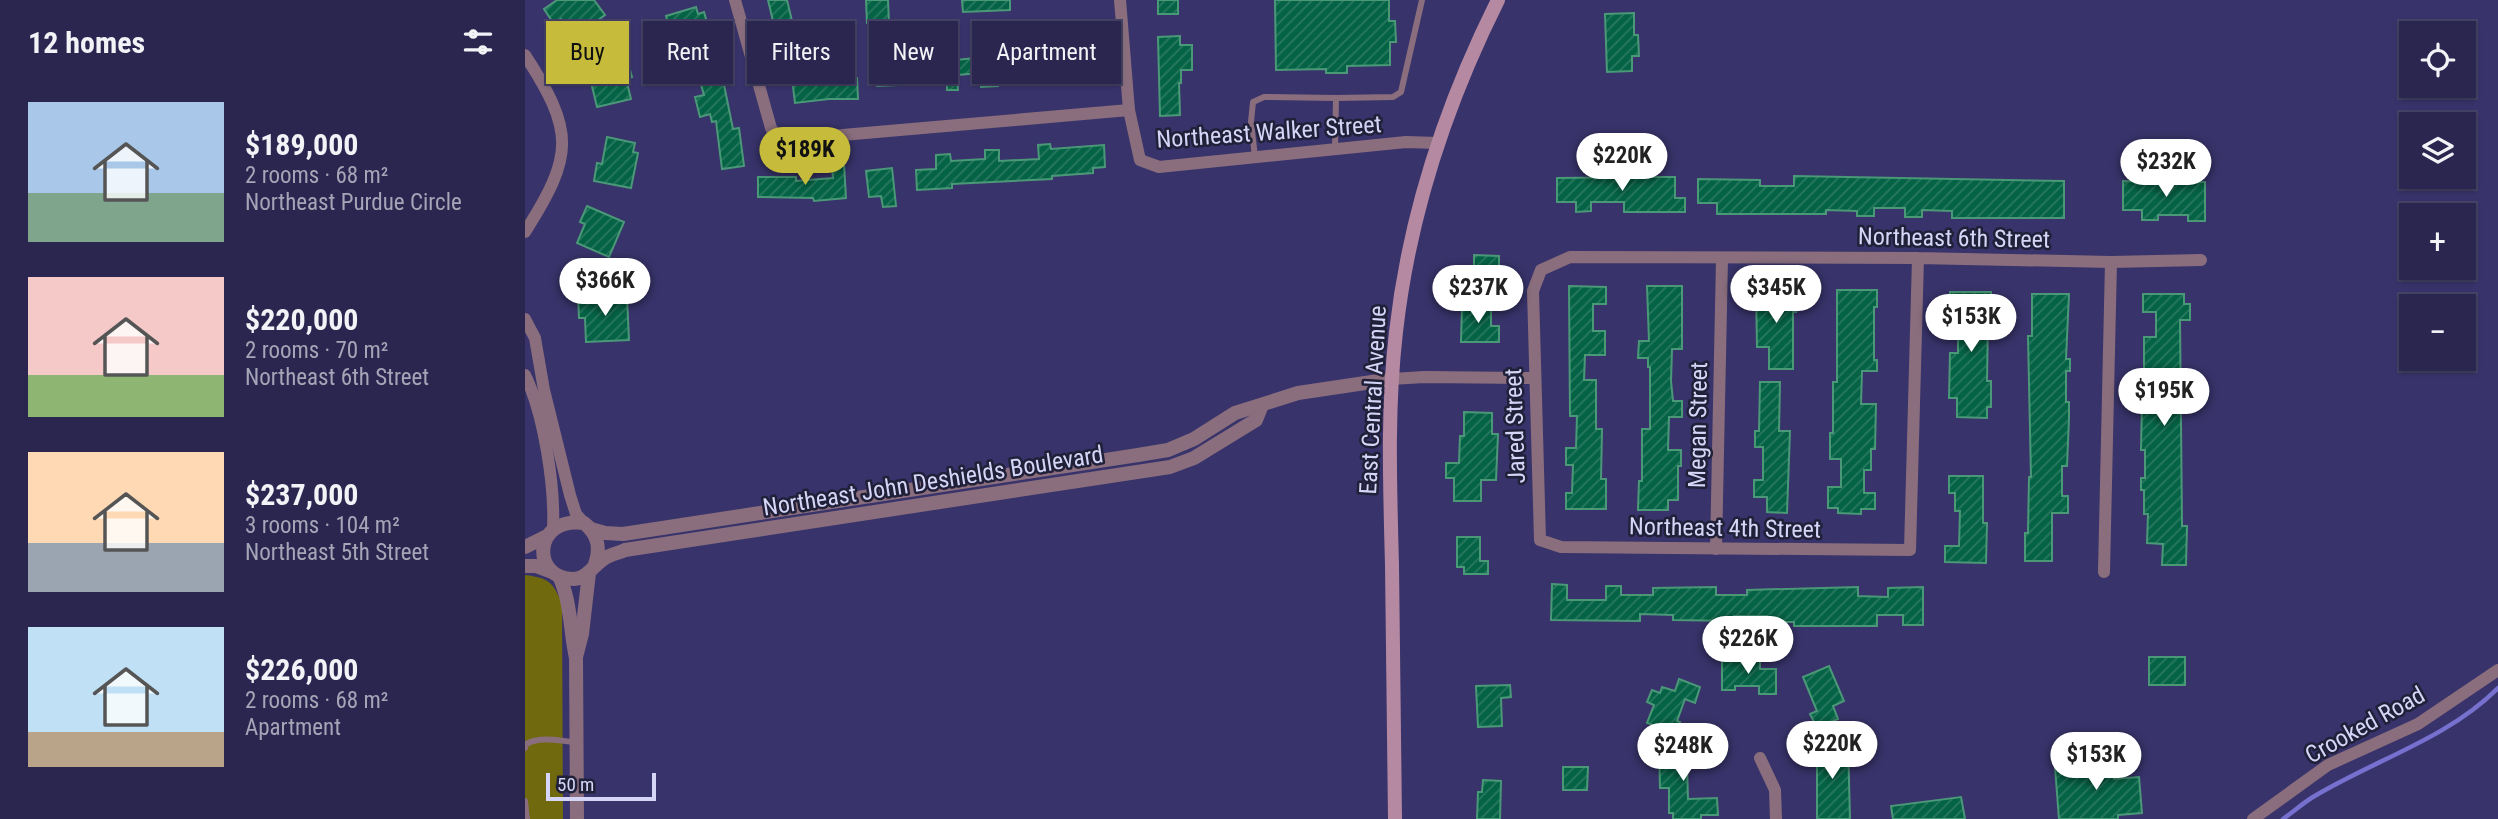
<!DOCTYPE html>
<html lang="en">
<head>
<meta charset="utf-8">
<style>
	:root { --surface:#2a2650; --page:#36325a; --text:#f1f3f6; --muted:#a5a5b7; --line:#464367; --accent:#c7bb3c }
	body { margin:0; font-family:"Roboto Condensed",sans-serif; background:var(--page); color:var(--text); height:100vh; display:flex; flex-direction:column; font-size:26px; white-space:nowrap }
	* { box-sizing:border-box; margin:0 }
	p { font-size:23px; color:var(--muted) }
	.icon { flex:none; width:38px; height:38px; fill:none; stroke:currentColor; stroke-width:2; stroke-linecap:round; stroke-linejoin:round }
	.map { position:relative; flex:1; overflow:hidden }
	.details { display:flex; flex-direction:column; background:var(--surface); width:525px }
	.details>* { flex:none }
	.top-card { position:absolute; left:21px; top:21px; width:665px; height:63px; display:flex; gap:14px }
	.buttons { position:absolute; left:1874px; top:21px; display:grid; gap:14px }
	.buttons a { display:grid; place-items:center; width:77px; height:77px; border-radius:0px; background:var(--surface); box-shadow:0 2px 5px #0004,0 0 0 2px var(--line); font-size:35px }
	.scale { position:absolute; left:21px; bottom:18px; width:110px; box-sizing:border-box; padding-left:7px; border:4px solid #d5d6f7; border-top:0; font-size:19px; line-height:24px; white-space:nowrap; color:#d5d6f7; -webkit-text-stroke:5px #212039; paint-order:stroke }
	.price { position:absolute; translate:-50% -60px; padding:0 16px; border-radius:24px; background:#fff; color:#222; font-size:23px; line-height:46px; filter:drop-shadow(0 2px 4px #0008) }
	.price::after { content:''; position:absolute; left:50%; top:42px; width:21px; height:16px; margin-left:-10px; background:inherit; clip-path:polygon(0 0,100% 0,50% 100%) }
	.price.active { background:var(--accent); color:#111 }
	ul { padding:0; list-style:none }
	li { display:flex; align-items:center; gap:21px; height:175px; padding:0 28px }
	li span { display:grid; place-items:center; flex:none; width:196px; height:140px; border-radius:0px; color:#555 }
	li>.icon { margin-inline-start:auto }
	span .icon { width:84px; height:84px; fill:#fffc; stroke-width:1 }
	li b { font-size:30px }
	h2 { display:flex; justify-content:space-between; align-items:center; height:84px; padding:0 28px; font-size:30px }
	.pill { padding:0 24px; border-radius:0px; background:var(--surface); box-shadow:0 2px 5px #0004,0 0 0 2px var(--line); font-size:24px; line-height:63px }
	.pill.active { background:var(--accent); color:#111 }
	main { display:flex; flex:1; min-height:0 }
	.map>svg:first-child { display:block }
</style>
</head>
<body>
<main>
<section class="details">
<h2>12 homes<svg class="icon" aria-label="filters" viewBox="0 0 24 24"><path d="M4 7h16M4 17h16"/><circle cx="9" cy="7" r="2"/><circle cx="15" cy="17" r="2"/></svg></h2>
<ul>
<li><span style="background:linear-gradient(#a9c7e8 65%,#7fa58c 0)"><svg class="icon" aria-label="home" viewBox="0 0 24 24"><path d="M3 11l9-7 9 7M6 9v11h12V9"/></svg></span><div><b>$189,000</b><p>2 rooms · 68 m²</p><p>Northeast Purdue Circle</p></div></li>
<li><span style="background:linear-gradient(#f6c9c9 70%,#8fb573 0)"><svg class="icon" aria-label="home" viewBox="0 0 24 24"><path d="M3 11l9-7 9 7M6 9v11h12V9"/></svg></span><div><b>$220,000</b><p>2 rooms · 70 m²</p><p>Northeast 6th Street</p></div></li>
<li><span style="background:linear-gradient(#ffd9b3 65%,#9aa5b1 0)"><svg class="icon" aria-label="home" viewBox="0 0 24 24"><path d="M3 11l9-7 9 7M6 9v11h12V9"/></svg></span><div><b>$237,000</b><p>3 rooms · 104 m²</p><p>Northeast 5th Street</p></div></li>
<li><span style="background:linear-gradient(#bfe0f5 75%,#b9a48a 0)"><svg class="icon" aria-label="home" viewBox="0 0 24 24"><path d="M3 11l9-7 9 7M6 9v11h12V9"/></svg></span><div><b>$226,000</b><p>2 rooms · 68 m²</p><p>Apartment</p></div></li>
</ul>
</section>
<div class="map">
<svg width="1973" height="819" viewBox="0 0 1973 819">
	<defs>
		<pattern id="building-hatch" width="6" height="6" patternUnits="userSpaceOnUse" patternTransform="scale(1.75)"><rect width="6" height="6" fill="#056345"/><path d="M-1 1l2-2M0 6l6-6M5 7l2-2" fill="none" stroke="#297961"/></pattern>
	</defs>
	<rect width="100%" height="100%" fill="#38336a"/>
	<!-- park -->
	<path fill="#70690d" d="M0,575C24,578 28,582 37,604L38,819H0Z"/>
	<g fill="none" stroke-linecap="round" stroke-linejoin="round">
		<!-- stream -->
		<path stroke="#7670ce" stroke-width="4.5" d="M1758,819C1768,812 1778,803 1788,797C1849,760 1922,739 1973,688"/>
	</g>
	<!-- building -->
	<g fill="url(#building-hatch)" stroke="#4a9878" stroke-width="2">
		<polygon points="32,0 69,0 80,15 49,37 36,19 29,24 19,9"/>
		<polygon points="243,0 262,0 267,21 249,25"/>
		<polygon points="341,0 363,0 364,23 342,23"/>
		<polygon points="437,0 485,0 485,10 438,12"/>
		<rect x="633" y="0" width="20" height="14"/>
		<polygon points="750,0 864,0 864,21 870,21 871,42 865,42 865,65 822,66 822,73 801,73 801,69 751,70"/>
		<polygon points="171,7 173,14 179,12 197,75 208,129 214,128 219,166 197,169 191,121 187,122 185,114 175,117 170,97 179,95 161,32 147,36 141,16"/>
		<polygon points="1109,13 1109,35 1113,35 1114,56 1107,56 1107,71 1082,72 1080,14"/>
		<polygon points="655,36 655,45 667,45 667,70 656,70 656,83 654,83 655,115 635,116 633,37"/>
		<polygon points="471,43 472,56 499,54 498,47 511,46 512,53 542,51 542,44 563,44 565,75 473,79 473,86 456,87 456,73 432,75 433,90 422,90 422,83 352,86 351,66 421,60 420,57 431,56 431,60 450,58 450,45"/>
		<polygon points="93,54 96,68 104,66 107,77 101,79 106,99 72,107 61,61"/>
		<polygon points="276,61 277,68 286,66 288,80 332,78 333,99 304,99 270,103 265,62"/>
		<polygon points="82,137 110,143 108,152 113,153 106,188 69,181 72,163 77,164"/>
		<polygon points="525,144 526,149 579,145 580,167 568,168 568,173 527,176 527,179 427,184 427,188 392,190 391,170 411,169 411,155 425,154 426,161 460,159 460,150 474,150 474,161 514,159 513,145"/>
		<polygon points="319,164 321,198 289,201 288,198 233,197 233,177 271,177 271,181 308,178 307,165"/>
		<polygon points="367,168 371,206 358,207 356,196 344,197 341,171"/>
		<polygon points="1269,176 1539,181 1539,218 1427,218 1427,211 1397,210 1397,217 1380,217 1380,208 1349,208 1349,216 1332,216 1332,211 1301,210 1301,214 1192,214 1192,203 1173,203 1173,179 1235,180 1235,186 1269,186"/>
		<polygon points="1127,177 1150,177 1150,198 1160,198 1160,212 1099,212 1099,202 1066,202 1066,211 1051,212 1051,202 1032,202 1032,178"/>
		<polygon points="1598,181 1680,182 1680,221 1663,221 1663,215 1633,215 1633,220 1617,220 1617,210 1598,210"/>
		<polygon points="62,206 99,222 84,257 52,243 60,224 55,222"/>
		<polygon points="949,255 974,256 974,294 956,294 956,284 949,284"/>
		<polygon points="1044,286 1081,287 1081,304 1068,304 1068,331 1080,331 1080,355 1060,355 1059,380 1071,380 1071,429 1077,429 1076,479 1081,479 1081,509 1041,509 1041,493 1047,493 1048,465 1041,465 1041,448 1051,448 1052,416 1045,416"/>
		<polygon points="1122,286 1157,286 1157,349 1147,349 1146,381 1148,401 1157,401 1157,417 1144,417 1143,450 1156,450 1156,466 1153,466 1153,500 1143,500 1143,510 1113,510 1114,481 1117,481 1117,429 1125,429 1125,367 1123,367 1123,358 1113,358 1114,341 1124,341"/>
		<polygon points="1231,288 1271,288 1271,312 1268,312 1268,369 1244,369 1244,347 1232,347"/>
		<polygon points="1312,290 1352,290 1352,307 1349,307 1349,360 1352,360 1352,371 1337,371 1336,404 1351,404 1350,449 1346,449 1346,470 1339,470 1339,493 1350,493 1350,509 1336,509 1336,514 1313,513 1313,508 1303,508 1303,487 1316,487 1316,459 1305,459 1305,433 1308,433 1308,382 1312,382"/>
		<polygon points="1425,292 1466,292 1466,319 1463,319 1462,381 1466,381 1466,407 1462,407 1462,418 1432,417 1432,398 1424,398 1425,353 1433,353 1433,316 1425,316"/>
		<polygon points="1507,294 1544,294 1541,359 1545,359 1545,371 1541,371 1541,402 1544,402 1544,418 1542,466 1537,466 1537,496 1543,496 1543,513 1527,513 1527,561 1500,561 1500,533 1503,533 1504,477 1506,477 1503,336 1507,336"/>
		<polygon points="1618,294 1659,294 1659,304 1665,304 1665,320 1655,320 1657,526 1662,526 1661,565 1637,565 1638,544 1622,543 1623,514 1619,514 1619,490 1616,490 1616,478 1620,478 1620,450 1616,450 1617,403 1623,403 1623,373 1619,373 1619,337 1631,337 1631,312 1618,312"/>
		<polygon points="65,295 65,299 102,297 104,340 61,342 60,318 54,318 53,296"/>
		<polygon points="937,306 966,307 966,326 974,326 974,342 936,342"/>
		<polygon points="1235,382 1255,382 1254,431 1265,431 1262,513 1242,512 1242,497 1229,497 1229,480 1238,480 1238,447 1230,447 1230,431 1234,431"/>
		<polygon points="939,412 967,413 967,434 973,434 971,480 956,480 956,501 929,501 929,478 921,478 921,463 934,463 935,436 939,436"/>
		<polygon points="1424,476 1458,476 1458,523 1462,523 1461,563 1420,562 1420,546 1434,546 1435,511 1430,511 1430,493 1424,493"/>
		<polygon points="932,537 955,537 955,561 963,561 963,574 939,574 939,567 932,567"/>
		<polygon points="1027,584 1042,585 1042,600 1081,600 1081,586 1096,586 1096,595 1128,595 1128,588 1191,587 1191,595 1222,595 1222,590 1333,587 1333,596 1363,597 1363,588 1398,587 1398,625 1378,625 1378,615 1352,615 1352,626 1269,626 1269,622 1242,622 1242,616 1209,616 1209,621 1148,620 1148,615 1115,614 1115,621 1026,620"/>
		<rect x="1624" y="657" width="36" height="28"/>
		<polygon points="1197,659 1235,659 1235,669 1251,669 1251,694 1234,694 1234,686 1210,686 1210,690 1197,690"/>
		<polygon points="1304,666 1319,701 1308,706 1313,719 1292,728 1285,714 1292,711 1278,677"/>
		<polygon points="1154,679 1175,687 1170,703 1160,699 1152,721 1155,722 1150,733 1122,723 1129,705 1122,702 1127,690 1135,693 1137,687 1150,691"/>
		<polygon points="985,685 986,697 976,698 977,726 953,727 951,686"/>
		<polygon points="1323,743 1325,819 1292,819 1292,761 1286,761 1285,745"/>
		<polygon points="1176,747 1177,764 1162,764 1163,799 1192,798 1193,815 1176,815 1176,819 1148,819 1148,813 1144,813 1144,788 1135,788 1134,748"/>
		<polygon points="1587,758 1589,779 1614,777 1617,813 1593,815 1593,819 1534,819 1530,767 1569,763 1569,759"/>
		<polygon points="1038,767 1063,767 1062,790 1038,790"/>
		<polygon points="958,780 976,781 975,819 952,819 953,792 957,792"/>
		<polygon points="1436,797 1440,819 1368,819 1366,806"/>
	</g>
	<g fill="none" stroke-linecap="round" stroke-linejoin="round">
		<!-- service -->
		<g stroke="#8a6e7d" stroke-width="6">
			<polyline points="810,149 811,98 868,97 876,92 897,0"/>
			<polyline points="730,157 726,122 728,102 739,97 811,98"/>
			<path d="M0,748L1,744C16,736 34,741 50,742"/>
			<polyline points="0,801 2,819"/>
		</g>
		<!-- minor -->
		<g stroke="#8a6e7d" stroke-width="12">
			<polyline points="210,0 246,128 251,137 260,140 604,110"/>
			<polyline points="595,0 604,110 615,160 634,167 881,142 913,143"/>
			<path d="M0,55C50,132 49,155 0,232"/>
			<polyline points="1393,258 1385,550 1036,547 1015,540 1008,291 1016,270 1045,257 1393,258 1586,262 1676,260"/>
			<polyline points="0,319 10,338 19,390 45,495 51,514 59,523"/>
			<path d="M0,375C19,414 30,486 28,529"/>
			<polyline points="867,379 899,377 1009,378"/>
			<polyline points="1191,549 1197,259"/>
			<polyline points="1579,572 1586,262"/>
			<polyline points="1235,758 1250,790 1251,819"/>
			<polyline points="1728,819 1803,765 1893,724 1973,670"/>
		</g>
		<!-- tertiary -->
		<g stroke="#8a6e7d" stroke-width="14">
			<polyline points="66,529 80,533 98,534 613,455 643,450 669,439 710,413 773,393 867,379"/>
			<polyline points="0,547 20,537"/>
			<polyline points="0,566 11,566 27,572"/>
			<path d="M69,567C76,549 74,535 59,523C7,516 6,580 49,579C63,578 69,564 80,558C86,554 94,553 100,550L645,467L669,458L731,420L737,405"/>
			<path d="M34,576C46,601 45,631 51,658L52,819"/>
			<polyline points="51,657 57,634 64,573"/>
		</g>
		<!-- secondary -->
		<path stroke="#b589a2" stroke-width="14" d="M870,819C869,734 868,650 867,565C865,487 862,409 871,332C884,216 921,104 973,0"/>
	</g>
	<g text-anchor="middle" stroke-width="5" stroke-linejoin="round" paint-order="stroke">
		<!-- street labels -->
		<g font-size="24" fill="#d5d6f7" stroke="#212039">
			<text transform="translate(744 132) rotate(-4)" y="8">Northeast Walker Street</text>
			<text transform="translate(1429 238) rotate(1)" y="8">Northeast 6th Street</text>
			<text transform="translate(848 400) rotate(-87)" y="8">East Central Avenue</text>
			<text transform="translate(1173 425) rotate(-89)" y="8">Megan Street</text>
			<text transform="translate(990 426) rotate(-92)" y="8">Jared Street</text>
			<text transform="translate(408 481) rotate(-9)" y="8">Northeast John Deshields Boulevard</text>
			<text transform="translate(1200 528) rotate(1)" y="8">Northeast 4th Street</text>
			<text transform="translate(1840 725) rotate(-29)" y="8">Crooked Road</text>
		</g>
	</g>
</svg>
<div class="buttons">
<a><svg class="icon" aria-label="locate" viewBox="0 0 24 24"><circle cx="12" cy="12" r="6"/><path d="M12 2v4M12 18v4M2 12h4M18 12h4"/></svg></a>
<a><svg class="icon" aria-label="layers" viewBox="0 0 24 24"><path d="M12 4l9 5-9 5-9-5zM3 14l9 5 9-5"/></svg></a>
<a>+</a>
<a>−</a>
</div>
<div class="scale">50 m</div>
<b class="price active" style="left:280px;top:187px">$189K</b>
<b class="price" style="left:1097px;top:193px">$220K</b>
<b class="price" style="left:1641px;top:199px">$232K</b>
<b class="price" style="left:80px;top:318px">$366K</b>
<b class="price" style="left:953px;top:325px">$237K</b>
<b class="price" style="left:1251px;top:325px">$345K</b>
<b class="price" style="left:1446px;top:354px">$153K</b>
<b class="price" style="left:1639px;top:428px">$195K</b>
<b class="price" style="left:1223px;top:676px">$226K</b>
<b class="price" style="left:1307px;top:781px">$220K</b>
<b class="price" style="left:1158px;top:783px">$248K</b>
<b class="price" style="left:1571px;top:792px">$153K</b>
<div class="top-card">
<a class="pill active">Buy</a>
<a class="pill">Rent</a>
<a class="pill">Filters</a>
<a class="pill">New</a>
<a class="pill">Apartment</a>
</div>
</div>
</main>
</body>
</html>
